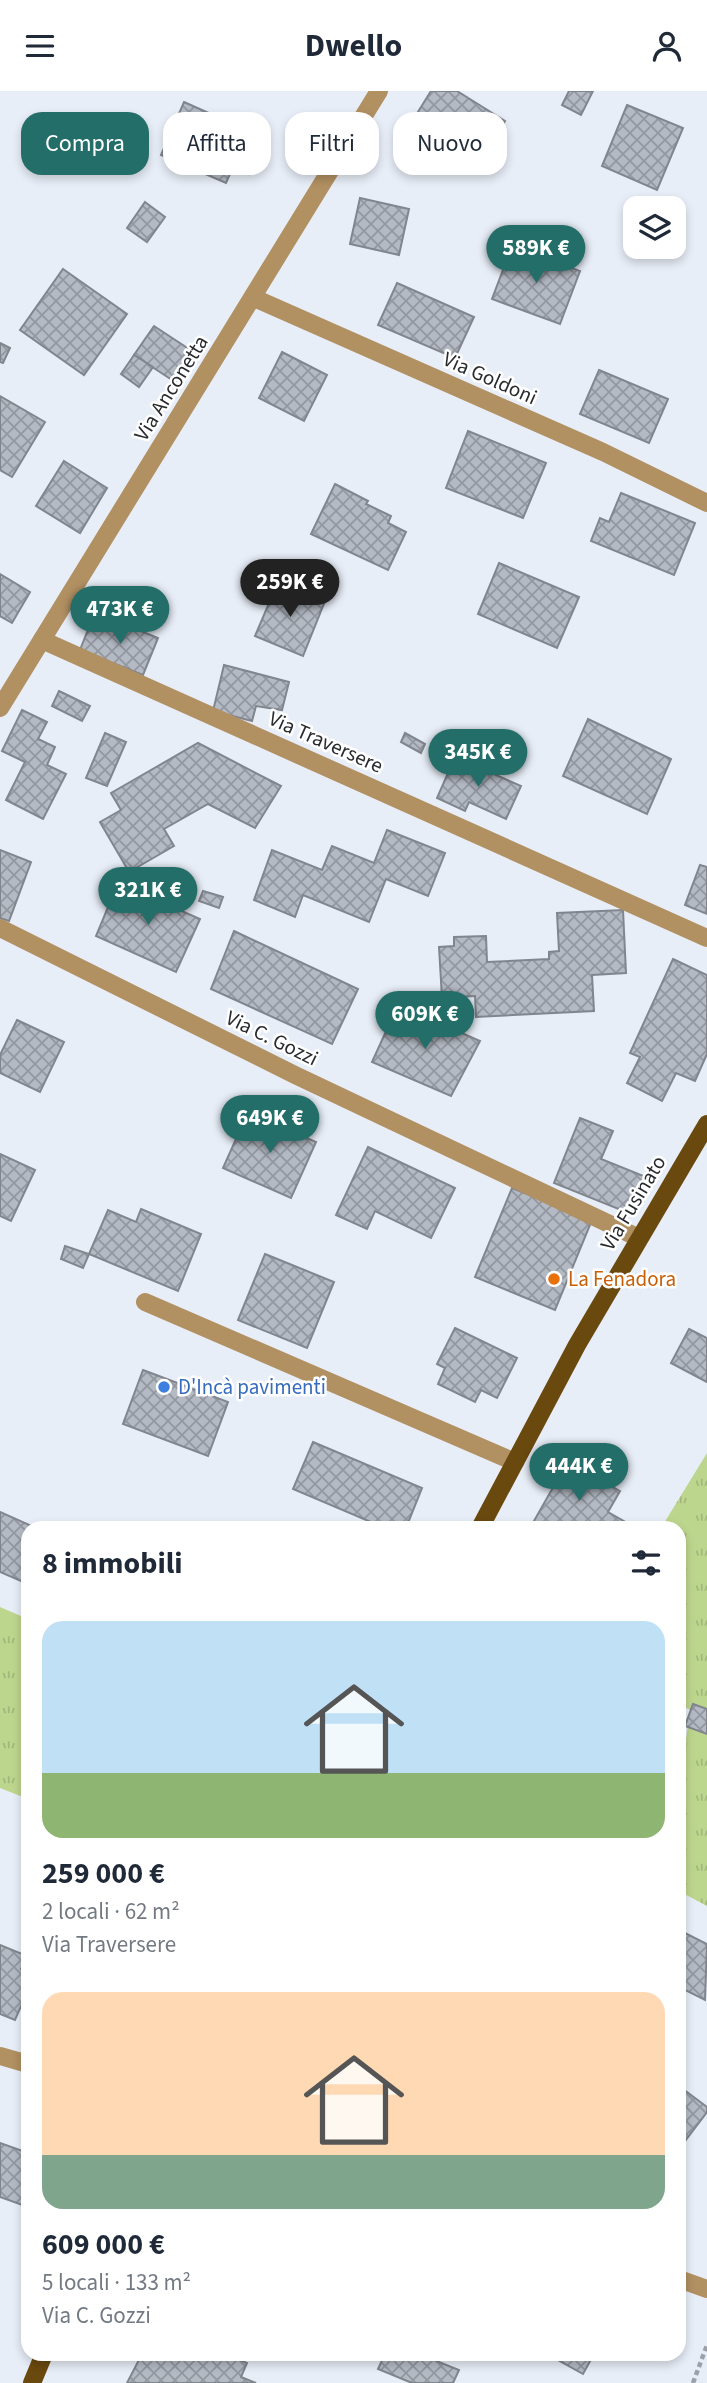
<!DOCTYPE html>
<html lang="it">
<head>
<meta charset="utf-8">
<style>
	:root { --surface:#fff; --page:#f2f2f3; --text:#1f2937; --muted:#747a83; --accent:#246e6a }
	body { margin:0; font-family:"Source Sans 3",sans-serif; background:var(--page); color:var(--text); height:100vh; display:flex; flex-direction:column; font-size:26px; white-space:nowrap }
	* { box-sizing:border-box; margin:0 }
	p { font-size:23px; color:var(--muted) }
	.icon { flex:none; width:38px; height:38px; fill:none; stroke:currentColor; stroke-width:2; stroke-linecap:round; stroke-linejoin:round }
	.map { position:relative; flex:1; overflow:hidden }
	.sheet { position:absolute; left:21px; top:1430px; width:665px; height:840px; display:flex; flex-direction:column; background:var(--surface); border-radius:21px; box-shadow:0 4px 10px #0003 }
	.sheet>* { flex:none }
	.hud { position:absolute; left:21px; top:21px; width:665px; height:63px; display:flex; gap:14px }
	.controls { position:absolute; left:623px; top:105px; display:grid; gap:14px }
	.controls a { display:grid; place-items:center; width:63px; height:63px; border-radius:14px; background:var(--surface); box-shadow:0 4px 10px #0003; font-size:35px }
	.price { position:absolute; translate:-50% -60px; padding:0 16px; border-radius:24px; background:var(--accent); color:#fff; font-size:23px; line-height:46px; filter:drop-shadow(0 2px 4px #0008) }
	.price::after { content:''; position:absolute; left:50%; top:42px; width:21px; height:16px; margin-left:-10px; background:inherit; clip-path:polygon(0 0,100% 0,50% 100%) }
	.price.active { background:#222; color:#fff }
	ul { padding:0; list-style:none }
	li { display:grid; align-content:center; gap:14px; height:371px; padding:0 21px }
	li span { display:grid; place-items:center; height:217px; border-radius:21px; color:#555 }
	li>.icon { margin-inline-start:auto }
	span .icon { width:126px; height:126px; fill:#fffc; stroke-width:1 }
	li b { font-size:30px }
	h2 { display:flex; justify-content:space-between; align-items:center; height:84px; padding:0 21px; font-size:30px }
	.pill { padding:0 24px; border-radius:21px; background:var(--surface); box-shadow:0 4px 10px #0003; font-size:24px; line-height:63px }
	.pill.active { background:var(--accent); color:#fff }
	header { display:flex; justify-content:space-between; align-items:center; height:91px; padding:0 21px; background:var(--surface); font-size:32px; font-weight:700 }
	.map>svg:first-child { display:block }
</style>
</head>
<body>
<header><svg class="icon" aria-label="menu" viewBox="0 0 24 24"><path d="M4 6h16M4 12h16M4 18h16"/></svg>Dwello<svg class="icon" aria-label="person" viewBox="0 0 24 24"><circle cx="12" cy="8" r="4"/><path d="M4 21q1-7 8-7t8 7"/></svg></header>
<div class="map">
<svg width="707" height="2292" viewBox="0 0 707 2292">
	<defs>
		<pattern id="grass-tufts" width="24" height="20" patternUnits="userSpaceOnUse" patternTransform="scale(1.75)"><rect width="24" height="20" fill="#bdd68d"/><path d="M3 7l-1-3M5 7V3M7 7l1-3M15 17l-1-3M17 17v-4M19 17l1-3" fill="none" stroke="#a2b87a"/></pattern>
		<pattern id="building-cross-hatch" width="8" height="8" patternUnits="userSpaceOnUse" patternTransform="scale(1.75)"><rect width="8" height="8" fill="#b4bac4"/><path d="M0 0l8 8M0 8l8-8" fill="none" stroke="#9297a0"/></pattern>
	</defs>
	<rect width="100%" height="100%" fill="#e8eef8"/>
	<!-- grass -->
	<g fill="url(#grass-tufts)">
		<polygon points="707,1362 707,1815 679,1800 679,1648 686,1648 690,1619 679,1613 679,1437 661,1437"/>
		<polygon points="0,1516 28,1528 28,1708 0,1697"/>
	</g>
	<!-- building -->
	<g fill="url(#building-cross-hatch)" stroke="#80858e" stroke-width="2">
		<polygon points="431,0 457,0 505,30 479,70 413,29"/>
		<polygon points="569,0 593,0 581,24 562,14"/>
		<polygon points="184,11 249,40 226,92 161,64"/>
		<polygon points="627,14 683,37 657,99 602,75"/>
		<polygon points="252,55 264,66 249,83 236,72"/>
		<polygon points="360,107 409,118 399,164 350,153"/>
		<polygon points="145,111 165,126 147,151 127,137"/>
		<polygon points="512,155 580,180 560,233 492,208"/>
		<polygon points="63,178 127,223 84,284 20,239"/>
		<polygon points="397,192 474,226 455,267 378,234"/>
		<polygon points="154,235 195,262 175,291 134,264"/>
		<polygon points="0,252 10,257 3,272 0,271"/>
		<polygon points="282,261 327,284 304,330 259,307"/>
		<polygon points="134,264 153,276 139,296 121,283"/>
		<polygon points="599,279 668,308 649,352 580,323"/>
		<polygon points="0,305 45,331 12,386 0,379"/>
		<polygon points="468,340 546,372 523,427 446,397"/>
		<polygon points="64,370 107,397 80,442 36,415"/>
		<polygon points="335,393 368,410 366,413 391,425 388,432 406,441 388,479 311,443"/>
		<polygon points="621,402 695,432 674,484 591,450 600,427 609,431"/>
		<polygon points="499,472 579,506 557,557 478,523"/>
		<polygon points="0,483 30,501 12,532 0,525"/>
		<polygon points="278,491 325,510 303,565 255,545"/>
		<polygon points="114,529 158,547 143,584 80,559 91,531 111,539"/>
		<polygon points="224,574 289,591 282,619 256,615 252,630 213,620"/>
		<polygon points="59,600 90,615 82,630 52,615"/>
		<polygon points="22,619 47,631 38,648 55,656 47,674 66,683 43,728 6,709 25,671 2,660"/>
		<polygon points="588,628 671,668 647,723 563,685"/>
		<polygon points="105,642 126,651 107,695 86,687"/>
		<polygon points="405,642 425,653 421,662 401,651"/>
		<polygon points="198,652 281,695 255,737 208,713 164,738 174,755 129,781 100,731 121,719 111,702"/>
		<polygon points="455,666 521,695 506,728 469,711 465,720 437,707"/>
		<polygon points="387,739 445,762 428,805 386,788 369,831 303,804 295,826 254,809 272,759 322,779 332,755 374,772"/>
		<polygon points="0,759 31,771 9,830 0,827"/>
		<polygon points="700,774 707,776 707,823 685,814"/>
		<polygon points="118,792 200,828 176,881 96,845"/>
		<polygon points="203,800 223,806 219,817 199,810"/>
		<polygon points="623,819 626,882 592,884 594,920 476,926 475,905 442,907 439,856 454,855 454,846 486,845 487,871 549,868 549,861 559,860 557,822"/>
		<polygon points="234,840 358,898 332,953 211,898"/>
		<polygon points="673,868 707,884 707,963 695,990 676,982 662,1010 627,992 640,966 630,962"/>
		<polygon points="398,914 480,950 451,1005 372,971"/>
		<polygon points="17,929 64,951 40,1001 0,982 0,964"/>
		<polygon points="248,1021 316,1051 291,1107 223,1077"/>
		<polygon points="580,1027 613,1040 601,1068 646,1086 631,1123 554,1092"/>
		<polygon points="368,1056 455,1097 431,1147 375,1120 367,1138 336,1124"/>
		<polygon points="0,1063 35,1079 11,1130 0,1125"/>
		<polygon points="512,1097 592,1129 555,1219 475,1186"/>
		<polygon points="141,1118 201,1143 178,1200 89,1163 108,1119 136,1131"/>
		<polygon points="65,1155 89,1163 83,1177 61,1168"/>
		<polygon points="265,1163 334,1191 307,1257 238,1229"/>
		<polygon points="455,1237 517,1267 497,1307 481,1299 475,1311 438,1293 445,1277 437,1273"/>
		<polygon points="689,1238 707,1247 707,1291 671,1272"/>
		<polygon points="143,1279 228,1311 208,1365 123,1333"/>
		<polygon points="313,1351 422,1397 406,1437 385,1437 293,1398"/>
		<polygon points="568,1370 620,1400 608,1421 636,1437 530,1437"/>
		<polygon points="0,1421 36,1437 28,1437 28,1493 0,1481"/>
		<polygon points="693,1613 707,1618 707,1643 685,1635"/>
		<polygon points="679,1839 707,1853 705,1909 679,1896"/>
		<polygon points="0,1854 27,1865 21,1878 28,1881 28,1899 15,1929 0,1923"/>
		<polygon points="679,1995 707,2016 707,2021 679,2058"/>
		<polygon points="0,2052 28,2062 28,2105 25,2115 0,2106"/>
		<polygon points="142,2263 226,2263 247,2272 241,2286 256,2292 127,2292"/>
		<polygon points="385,2263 419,2263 459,2279 453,2292 412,2292 378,2278"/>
		<polygon points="547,2263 594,2263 583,2283"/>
	</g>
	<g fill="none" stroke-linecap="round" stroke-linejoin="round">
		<!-- path -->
		<polyline stroke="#9ca0a8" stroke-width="4.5" stroke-dasharray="5 3.5" stroke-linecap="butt" points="693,2292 707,2254"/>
		<!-- minor -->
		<g stroke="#b19062" stroke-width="18">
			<polyline points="254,207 603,361 707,412"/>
			<polyline points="42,549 707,847"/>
			<polyline points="0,617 379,0"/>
			<polyline points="0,837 295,984 639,1147"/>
			<polyline points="145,1211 515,1371"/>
			<polyline points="0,1965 28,1973"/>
			<polyline points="679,2188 707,2198"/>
		</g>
		<!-- major -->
		<g stroke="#6a490e" stroke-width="18">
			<polyline points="480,1437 577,1254 707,1033"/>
			<polyline points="32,2292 44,2263"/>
		</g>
	</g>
	<!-- markers -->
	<circle fill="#e8710a" stroke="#fff" stroke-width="2.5" cx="554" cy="1188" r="7"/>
	<circle fill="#3f7fe0" stroke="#fff" stroke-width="2.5" cx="164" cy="1296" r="7"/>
	<g text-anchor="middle" stroke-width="5" stroke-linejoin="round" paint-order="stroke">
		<!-- street labels -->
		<g font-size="21" fill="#282a2e" stroke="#fff">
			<text transform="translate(490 287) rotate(24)" y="7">Via Goldoni</text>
			<text transform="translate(171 297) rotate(-58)" y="7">Via Anconetta</text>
			<text transform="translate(326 651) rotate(24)" y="7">Via Traversere</text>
			<text transform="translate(272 947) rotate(26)" y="7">Via C. Gozzi</text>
			<text transform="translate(633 1112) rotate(-59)" y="7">Via Fusinato</text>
		</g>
		<!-- food labels -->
		<g font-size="21" fill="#c56008" stroke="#fff" text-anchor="start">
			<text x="568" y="1195">La Fenadora</text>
		</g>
		<!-- shop labels -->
		<g font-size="21" fill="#366cbe" stroke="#fff" text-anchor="start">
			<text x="178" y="1303">D'Incà pavimenti</text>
		</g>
	</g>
</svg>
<div class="controls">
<a><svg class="icon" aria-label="layers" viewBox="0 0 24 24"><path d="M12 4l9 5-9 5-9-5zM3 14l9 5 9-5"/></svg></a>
</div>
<b class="price" style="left:536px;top:194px">589K €</b>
<b class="price active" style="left:290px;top:528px">259K €</b>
<b class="price" style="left:120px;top:555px">473K €</b>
<b class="price" style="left:478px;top:698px">345K €</b>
<b class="price" style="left:148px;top:836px">321K €</b>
<b class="price" style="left:425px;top:960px">609K €</b>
<b class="price" style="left:270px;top:1064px">649K €</b>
<b class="price" style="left:579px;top:1412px">444K €</b>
<div class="hud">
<a class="pill active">Compra</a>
<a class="pill">Affitta</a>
<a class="pill">Filtri</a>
<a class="pill">Nuovo</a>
</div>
<section class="sheet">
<h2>8 immobili<svg class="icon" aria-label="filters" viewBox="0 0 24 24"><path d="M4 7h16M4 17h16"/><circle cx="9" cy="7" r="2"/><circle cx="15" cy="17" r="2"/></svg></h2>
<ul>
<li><span style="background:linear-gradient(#bfe0f5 70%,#8fb573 0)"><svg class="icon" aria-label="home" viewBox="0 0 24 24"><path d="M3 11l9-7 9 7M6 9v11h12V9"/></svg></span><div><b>259 000 €</b><p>2 locali · 62 m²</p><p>Via Traversere</p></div></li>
<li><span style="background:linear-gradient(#ffd9b3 75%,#7fa58c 0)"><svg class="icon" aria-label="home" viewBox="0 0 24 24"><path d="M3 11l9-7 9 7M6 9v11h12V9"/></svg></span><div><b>609 000 €</b><p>5 locali · 133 m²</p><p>Via C. Gozzi</p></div></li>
</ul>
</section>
</div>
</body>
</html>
